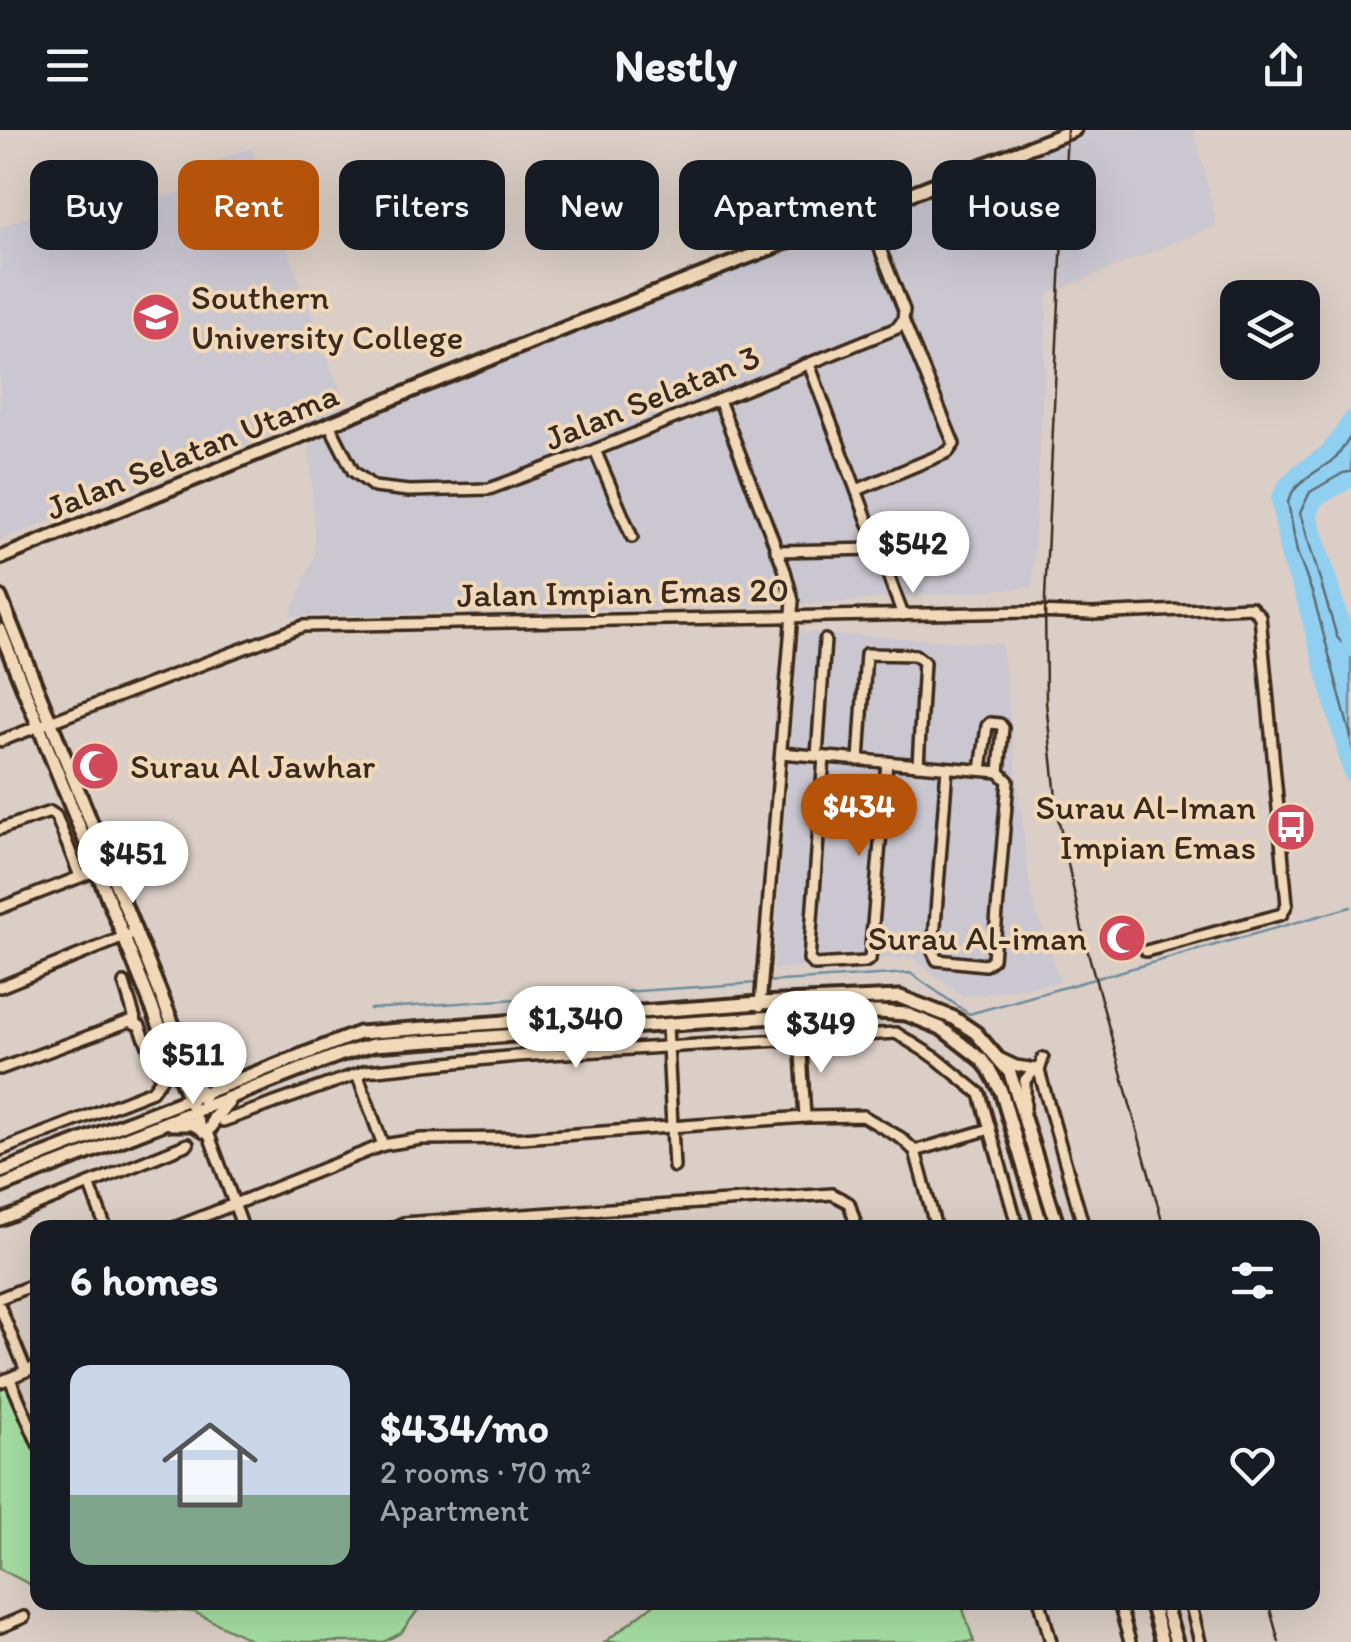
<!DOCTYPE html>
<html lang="en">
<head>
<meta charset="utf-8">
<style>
	:root { --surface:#171b24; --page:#20242c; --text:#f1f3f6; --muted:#9ea1a6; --accent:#b45309 }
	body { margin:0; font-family:Itim,sans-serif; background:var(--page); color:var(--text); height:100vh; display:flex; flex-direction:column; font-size:38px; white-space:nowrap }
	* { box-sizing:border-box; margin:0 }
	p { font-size:32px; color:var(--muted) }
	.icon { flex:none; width:55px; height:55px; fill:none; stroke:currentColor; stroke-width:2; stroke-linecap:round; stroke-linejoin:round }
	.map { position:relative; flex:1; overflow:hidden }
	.sheet { position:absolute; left:30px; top:1090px; width:1290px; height:390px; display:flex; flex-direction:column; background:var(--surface); border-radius:20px; box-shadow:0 10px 40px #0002 }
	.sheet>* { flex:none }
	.hud { position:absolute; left:30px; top:30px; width:1292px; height:90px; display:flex; gap:20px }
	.buttons { position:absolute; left:1220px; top:150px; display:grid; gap:20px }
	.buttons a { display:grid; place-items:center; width:100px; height:100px; border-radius:20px; background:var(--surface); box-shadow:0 10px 40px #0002; font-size:50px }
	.price { position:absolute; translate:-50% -85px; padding:0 22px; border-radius:35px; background:#fff; color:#222; font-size:32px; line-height:65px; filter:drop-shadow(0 2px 5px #0008) }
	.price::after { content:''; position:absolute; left:50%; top:60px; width:30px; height:22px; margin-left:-15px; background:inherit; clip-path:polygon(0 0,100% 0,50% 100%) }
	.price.selected { background:var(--accent); color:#fff }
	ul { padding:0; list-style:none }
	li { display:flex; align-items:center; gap:30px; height:250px; padding:0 40px }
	li span { display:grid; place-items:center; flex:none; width:280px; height:200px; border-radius:20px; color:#555 }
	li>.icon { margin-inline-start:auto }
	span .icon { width:120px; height:120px; fill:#fffc; stroke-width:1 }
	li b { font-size:42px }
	h2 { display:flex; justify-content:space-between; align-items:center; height:120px; padding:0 40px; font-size:42px }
	.tag { padding:0 35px; border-radius:20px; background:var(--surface); box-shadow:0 10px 40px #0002; font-size:35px; line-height:90px }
	.tag.selected { background:var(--accent); color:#fff }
	header { display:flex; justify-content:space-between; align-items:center; height:130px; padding:0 40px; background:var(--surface); font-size:45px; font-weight:700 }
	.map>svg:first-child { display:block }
</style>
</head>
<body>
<header><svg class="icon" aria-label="menu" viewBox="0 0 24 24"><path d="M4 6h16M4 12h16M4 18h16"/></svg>Nestly<svg class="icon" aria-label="share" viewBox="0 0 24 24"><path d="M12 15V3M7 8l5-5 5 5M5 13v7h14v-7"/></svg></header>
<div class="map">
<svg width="1351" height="1512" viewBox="0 0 1351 1512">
	<rect width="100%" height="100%" fill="#dacec6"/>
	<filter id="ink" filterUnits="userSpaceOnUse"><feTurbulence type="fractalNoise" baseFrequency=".01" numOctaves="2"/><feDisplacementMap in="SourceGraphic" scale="20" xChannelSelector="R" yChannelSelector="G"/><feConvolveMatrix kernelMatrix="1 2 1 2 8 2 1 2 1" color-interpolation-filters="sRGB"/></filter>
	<g filter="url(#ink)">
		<!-- built -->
		<g fill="#cac7d0">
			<polygon points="1092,0 1194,0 1217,95 1048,164 1032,457 801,475 290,486 315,423 309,295 567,193"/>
			<polygon points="251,18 346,277 0,410 0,97 75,70 84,96 207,53 203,35"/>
			<polygon points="799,502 1002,514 1030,761 1060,852 963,867 912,827 773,839"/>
		</g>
		<!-- green -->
		<g fill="#a4dea3" stroke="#708460" stroke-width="2.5">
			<polygon points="9,1253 37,1324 37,1458 0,1439 0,1256"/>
			<polygon points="657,1472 961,1473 974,1512 605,1512"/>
			<polygon points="65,1473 423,1472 423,1473 401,1503 383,1512 255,1512 194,1482"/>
		</g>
		<!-- water -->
		<polygon fill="#91cff1" stroke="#6f8d9d" stroke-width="2.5" points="1351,288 1351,350 1316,370 1310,384 1351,520 1351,645 1303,468 1287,425 1278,369 1285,355 1299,341 1328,321"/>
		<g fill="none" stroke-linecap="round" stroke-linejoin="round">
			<!-- shore -->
			<g stroke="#5d6c72" stroke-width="2.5">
				<polyline points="1351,306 1336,328 1305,349 1293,361 1288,372 1297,422 1313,465 1351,607"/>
				<polyline points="1351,342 1343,343 1310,362 1300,383 1337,507 1342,513 1351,515"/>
			</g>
			<!-- stream -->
			<g stroke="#6f8d9d" stroke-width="2.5">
				<polyline points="765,852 910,843 969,884 1351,777"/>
				<polyline points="370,879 757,853"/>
			</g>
			<!-- river -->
			<g stroke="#91cff1" stroke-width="14">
				<polyline points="1351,288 1328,321 1299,341 1285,355 1278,369 1287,425 1303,468 1351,645"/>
				<polyline points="1351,350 1316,370 1310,384 1351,520"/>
			</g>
			<!-- street casing -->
			<g stroke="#3b2a1e" stroke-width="16">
				<g id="street">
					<polyline points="809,234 903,485"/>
					<polyline points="719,270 785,441 793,471 760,876"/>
					<polyline points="330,296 353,341 374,357 409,361 489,359 595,320 897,198 903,190 904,180 866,83"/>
					<polyline points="595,320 632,407"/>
					<polyline points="857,360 948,322 954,314 903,190"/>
					<polyline points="776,421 878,419"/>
					<polyline points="0,611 303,496 1034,482 1092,484 1251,477 1260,486 1287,774 1282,784 1146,821"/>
					<polyline points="781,623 999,642 1008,651 993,829 985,835 937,830 933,822 947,638"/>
					<polyline points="817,626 825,510"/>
					<polyline points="824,627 809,830 815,835 865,832 870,829 887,632"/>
					<polyline points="859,630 866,524 915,525 924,532 918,635"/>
					<polyline points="981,640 987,596 990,593 1000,594 1003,598 999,642"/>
					<polyline points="0,699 50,682 56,686 80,746"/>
					<polyline points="0,778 98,740"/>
					<polyline points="124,853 136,892"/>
					<polyline points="0,857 134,803"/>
					<polyline points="667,895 674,1037"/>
					<polyline points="800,907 805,987"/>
					<polyline points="999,928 1016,936 1036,939"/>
					<polyline points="1043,928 1039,941 1084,1098"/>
					<polyline points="0,939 130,891 140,896 161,949 152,961 0,1020"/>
					<polyline points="360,944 359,949 383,1015"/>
					<polyline points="1025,979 1025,950 1033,942 1039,941"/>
					<polyline points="194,982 203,1002 209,1005 243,1098"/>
					<polyline points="223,991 366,941 517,926 896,903 936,928 980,964 1018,1098"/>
					<polyline points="915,1021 990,999"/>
					<polyline points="90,1056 106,1098"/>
					<polyline points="0,1090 188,1014"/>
					<polyline points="174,1098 383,1015 421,1009 522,1008 805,987 863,986 901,1008 915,1021 936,1098"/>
					<polyline points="392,1098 403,1093 832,1064 849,1073 857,1098"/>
					<polyline points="0,1168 38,1153"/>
					<polyline points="0,1177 26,1241"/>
					<polyline points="10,1249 38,1314"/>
					<polyline points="0,1252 38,1236"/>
					<polyline points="1040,1472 1051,1512"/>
					<polyline points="1190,1472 1200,1512"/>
					<polyline points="1120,1477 1130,1512"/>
					<polyline points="0,1497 24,1487"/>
				</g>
			</g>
			<!-- secondary casing -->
			<g stroke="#3b2a1e" stroke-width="19">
				<g id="secondary">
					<polyline points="0,428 568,197 1074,0"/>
					<polyline points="0,467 203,969"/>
					<polyline points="0,500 191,974"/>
					<polyline points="172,994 193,994 202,999"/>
					<polyline points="211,997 214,988 228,973"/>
					<polyline points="0,1042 359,903 760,873 900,867 954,888 976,903 1010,943 1058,1098"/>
					<polyline points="0,1057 339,925 373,915 760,888 878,882 906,884 941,898 981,929 989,939 1001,961 1042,1098"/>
					<polyline points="1151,1472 1162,1512"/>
					<polyline points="1164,1472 1176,1512"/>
				</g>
			</g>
			<!-- street -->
			<use href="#street" stroke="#f1d8b8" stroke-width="9"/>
			<!-- secondary -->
			<use href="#secondary" stroke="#f1d8b8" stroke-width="11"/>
			<!-- rail -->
			<g stroke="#3b2a1e" stroke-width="2.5">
				<polyline points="1067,0 1045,468 1046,572 1058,687 1083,804 1164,1098"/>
				<polyline points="1268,1472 1279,1512"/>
			</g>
		</g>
	</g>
	<!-- icons -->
	<defs>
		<g id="university-disc" transform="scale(2.5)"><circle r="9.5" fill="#d1495b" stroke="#f1d8b8"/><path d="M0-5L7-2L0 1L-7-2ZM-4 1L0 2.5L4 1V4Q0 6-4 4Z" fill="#fff"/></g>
		<g id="mosque-disc" transform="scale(2.5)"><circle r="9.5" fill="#d1495b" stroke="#f1d8b8"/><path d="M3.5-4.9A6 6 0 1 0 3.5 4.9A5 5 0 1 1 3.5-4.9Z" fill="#fff"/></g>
		<g id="bus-disc" transform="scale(2.5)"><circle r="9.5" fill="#d1495b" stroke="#f1d8b8"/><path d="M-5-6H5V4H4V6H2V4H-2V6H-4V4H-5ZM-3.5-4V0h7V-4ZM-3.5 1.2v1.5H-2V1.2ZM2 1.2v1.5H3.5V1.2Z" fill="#fff"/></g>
	</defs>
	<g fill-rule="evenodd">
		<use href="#university-disc" x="156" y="187"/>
		<use href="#mosque-disc" x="95" y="636"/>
		<use href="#bus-disc" x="1291" y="697"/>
		<use href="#mosque-disc" x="1122" y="808"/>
	</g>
	<g text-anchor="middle" stroke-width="8" stroke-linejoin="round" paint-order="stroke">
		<!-- poi labels -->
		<g font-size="35" fill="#3b2a1e" stroke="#f1d8b8" text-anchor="start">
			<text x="191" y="179">Southern<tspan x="191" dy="40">University College</tspan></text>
			<text x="130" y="648">Surau Al Jawhar</text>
			<text x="1256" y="689" text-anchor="end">Surau Al-Iman<tspan x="1256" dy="40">Impian Emas</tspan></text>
			<text x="1087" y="820" text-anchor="end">Surau Al-iman</text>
		</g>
		<!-- street labels -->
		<g font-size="35" fill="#3b2a1e" stroke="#f1d8b8">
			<text transform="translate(652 267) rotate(-22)" y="12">Jalan Selatan 3</text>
			<text transform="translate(192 321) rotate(-22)" y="12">Jalan Selatan Utama</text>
			<text transform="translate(623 462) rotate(-1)" y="12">Jalan Impian Emas 20</text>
		</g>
	</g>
</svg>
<div class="buttons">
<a><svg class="icon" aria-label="layers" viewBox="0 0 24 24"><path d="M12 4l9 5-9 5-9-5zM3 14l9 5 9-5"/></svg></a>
</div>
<b class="price" style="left:913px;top:466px">$542</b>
<b class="price selected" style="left:859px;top:729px">$434</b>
<b class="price" style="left:133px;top:776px">$451</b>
<b class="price" style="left:576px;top:941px">$1,340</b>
<b class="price" style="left:821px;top:946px">$349</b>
<b class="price" style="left:193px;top:977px">$511</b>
<div class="hud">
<a class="tag">Buy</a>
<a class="tag selected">Rent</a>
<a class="tag">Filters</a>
<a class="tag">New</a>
<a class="tag">Apartment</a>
<a class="tag">House</a>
</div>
<section class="sheet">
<h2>6 homes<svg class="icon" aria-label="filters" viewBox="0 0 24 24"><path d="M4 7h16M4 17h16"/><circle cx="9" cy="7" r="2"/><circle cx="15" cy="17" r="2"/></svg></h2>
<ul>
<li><span style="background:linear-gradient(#c9d6e8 65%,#7fa58c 0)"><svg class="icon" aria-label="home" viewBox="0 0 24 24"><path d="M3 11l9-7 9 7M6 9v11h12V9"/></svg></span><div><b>$434/mo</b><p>2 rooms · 70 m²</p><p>Apartment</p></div><svg class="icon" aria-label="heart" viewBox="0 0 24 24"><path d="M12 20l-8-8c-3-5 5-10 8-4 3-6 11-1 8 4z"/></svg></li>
</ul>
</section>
</div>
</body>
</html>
